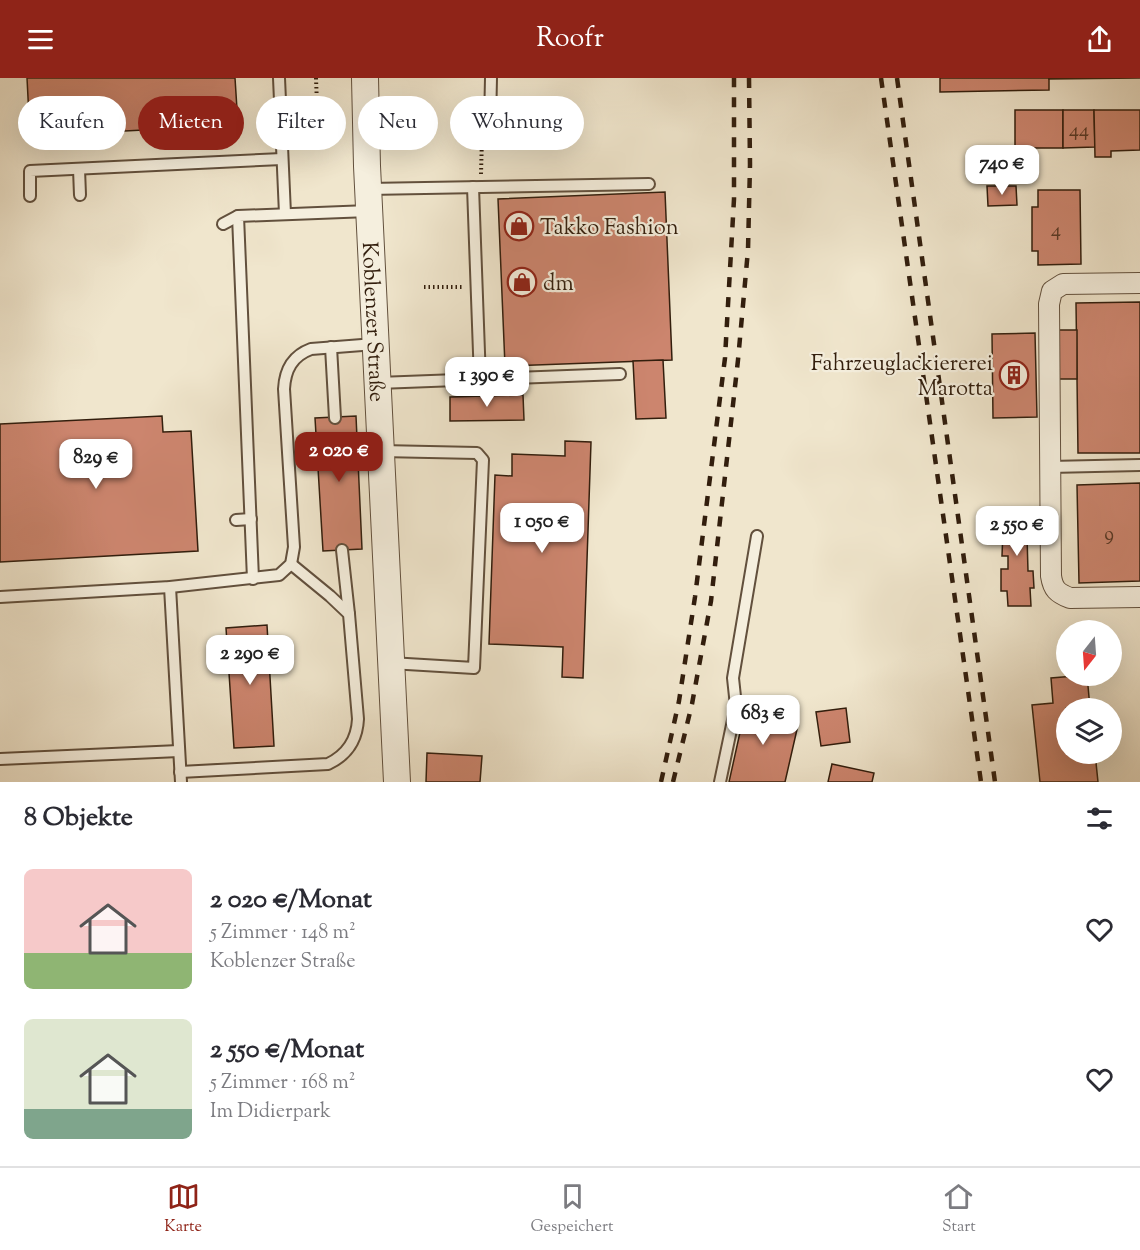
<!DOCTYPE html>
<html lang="de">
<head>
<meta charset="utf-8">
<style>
	:root { --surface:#fff; --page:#f2f2f3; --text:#2b2b33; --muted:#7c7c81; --line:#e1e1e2; --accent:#8f2418 }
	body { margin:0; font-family:"Sorts Mill Goudy",serif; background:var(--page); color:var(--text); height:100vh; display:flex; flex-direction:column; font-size:22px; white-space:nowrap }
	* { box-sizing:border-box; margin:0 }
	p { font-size:20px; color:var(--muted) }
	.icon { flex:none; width:33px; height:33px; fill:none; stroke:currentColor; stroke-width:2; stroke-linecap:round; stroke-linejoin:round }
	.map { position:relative; height:704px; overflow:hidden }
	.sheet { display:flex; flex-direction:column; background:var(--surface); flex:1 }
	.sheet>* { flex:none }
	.top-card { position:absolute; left:18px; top:18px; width:600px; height:54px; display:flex; gap:12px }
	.needle { width:39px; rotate:197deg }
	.tools { position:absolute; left:1056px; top:542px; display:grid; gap:12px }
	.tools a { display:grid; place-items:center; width:66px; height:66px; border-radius:50%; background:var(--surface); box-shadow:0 6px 24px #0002; font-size:30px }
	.price { position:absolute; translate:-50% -51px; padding:0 14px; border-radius:12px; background:#fff; color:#222; font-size:20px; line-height:39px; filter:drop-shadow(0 2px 3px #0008) }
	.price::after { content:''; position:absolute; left:50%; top:36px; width:18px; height:14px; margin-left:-9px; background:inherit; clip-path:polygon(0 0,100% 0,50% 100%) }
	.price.selected { background:var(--accent); color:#fff }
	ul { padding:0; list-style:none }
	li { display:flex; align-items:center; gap:18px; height:150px; padding:0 24px }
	li span { display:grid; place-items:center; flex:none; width:168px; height:120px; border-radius:9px; color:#555 }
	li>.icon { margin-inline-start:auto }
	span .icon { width:72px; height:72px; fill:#fffc; stroke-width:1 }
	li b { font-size:26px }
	h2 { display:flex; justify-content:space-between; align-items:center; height:72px; padding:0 24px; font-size:26px }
	.tag { padding:0 21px; border-radius:27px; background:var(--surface); box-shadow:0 6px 24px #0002; font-size:21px; line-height:54px }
	.tag.selected { background:var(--accent); color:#fff }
	header { display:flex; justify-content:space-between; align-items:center; height:78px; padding:0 24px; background:var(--accent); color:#fff; font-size:27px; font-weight:600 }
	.tabs { display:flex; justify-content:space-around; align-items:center; height:84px; border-top:2px solid var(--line); background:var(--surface); font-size:16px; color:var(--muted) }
	.tabs a { display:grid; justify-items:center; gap:3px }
	.tabs .selected { color:var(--accent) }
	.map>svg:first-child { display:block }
</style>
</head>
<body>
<header><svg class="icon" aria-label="menu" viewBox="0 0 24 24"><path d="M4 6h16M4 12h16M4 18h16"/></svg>Roofr<svg class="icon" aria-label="share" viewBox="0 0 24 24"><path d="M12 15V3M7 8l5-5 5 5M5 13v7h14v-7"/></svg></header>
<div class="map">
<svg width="1140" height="704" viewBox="0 0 1140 704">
	<rect width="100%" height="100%" fill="#f0e6cd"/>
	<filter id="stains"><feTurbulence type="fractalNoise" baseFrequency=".00333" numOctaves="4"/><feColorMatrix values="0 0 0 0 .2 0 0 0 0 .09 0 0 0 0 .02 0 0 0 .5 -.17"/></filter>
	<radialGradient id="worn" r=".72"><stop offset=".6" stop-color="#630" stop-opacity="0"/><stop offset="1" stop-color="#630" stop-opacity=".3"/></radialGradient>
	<!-- building -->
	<g fill="#cc856e" stroke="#321e0d" stroke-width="1.5">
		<polygon points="27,0 235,0 238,47 30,58"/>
		<polygon points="940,0 1049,0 1049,12 940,14"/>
		<polygon points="1049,0 1140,0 1049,1"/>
		<rect x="1015" y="32" width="48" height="38"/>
		<polygon points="1063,32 1094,32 1095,69 1063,70"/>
		<polygon points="1094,32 1140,32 1140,72 1111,73 1111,79 1095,79"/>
		<polygon points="987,108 1016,108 1017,127 988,128"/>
		<polygon points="1038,112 1080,112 1081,186 1038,187 1038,173 1032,173 1032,129 1038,129"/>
		<polygon points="665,114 672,282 505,288 498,121"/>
		<polygon points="1140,224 1140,375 1078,375 1076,225"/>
		<rect x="1058" y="252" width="19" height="49"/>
		<polygon points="1035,255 1037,339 993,340 992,256"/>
		<polygon points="663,282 666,340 636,341 633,283"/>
		<polygon points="523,317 524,342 450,343 450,319"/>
		<polygon points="162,338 163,354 191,353 198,473 0,484 0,346"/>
		<polygon points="356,338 362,471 323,473 315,340"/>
		<polygon points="565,363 591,364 583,600 562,599 563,569 489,566 495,397 512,398 512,376 565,378"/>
		<polygon points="1140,405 1140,503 1079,505 1077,407"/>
		<polygon points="1004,429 1021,429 1021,439 1037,438 1037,458 1027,458 1028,493 1033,493 1034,510 1030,510 1031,528 1008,528 1007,513 1001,513 1001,491 1008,491 1008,478 1002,478"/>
		<polygon points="267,547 274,668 234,670 226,550"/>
		<polygon points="1087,597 1090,630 1066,630 1066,675 1095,675 1098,704 1040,704 1032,627 1053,625 1051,600"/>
		<polygon points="747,623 784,631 782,643 798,647 785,704 729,704"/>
		<polygon points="846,630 850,664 821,668 816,634"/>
		<polygon points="427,675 482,678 480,704 426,704"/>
		<polygon points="832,686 874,695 872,704 828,704"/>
	</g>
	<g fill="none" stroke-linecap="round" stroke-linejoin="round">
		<!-- service casing -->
		<g stroke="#62503d" stroke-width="14">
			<g id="service">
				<polyline points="279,0 285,136"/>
				<polyline points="281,41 326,39"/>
				<polyline points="490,46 491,0"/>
				<polyline points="79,91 80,117"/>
				<polyline points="473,109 480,302"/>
				<polyline points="368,111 649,106"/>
				<polyline points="30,118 30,93 282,81"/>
				<polyline points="223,146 238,138"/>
				<polyline points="331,269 335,340"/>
				<polyline points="378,305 620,296"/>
				<polyline points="381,373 477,375 483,382 474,590 390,585"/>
				<polyline points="1050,389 1140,387"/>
				<polyline points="236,442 251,441"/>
				<polyline points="342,472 349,536"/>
				<polyline points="253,501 238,138 369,133"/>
				<polyline points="170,509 181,704"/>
				<path d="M0,519L170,509L279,497L291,486L294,469L284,311C285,292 292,278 311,271L375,266"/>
				<polyline points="0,681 179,673"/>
				<path d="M180,694L328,686C347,677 357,662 358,641L349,536L330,518L291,486"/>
				<polyline points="720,704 736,628 733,600 757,458"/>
			</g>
		</g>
		<!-- minor casing -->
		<g stroke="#62503d" stroke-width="22">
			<path id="minor" d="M1140,205L1063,206L1052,213L1049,226L1051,498C1053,511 1057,515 1070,520L1140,519"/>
		</g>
		<!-- tertiary casing -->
		<g stroke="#62503d" stroke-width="28">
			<g id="tertiary">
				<path id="s1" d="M365,0L367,88L397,704"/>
			</g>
		</g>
		<!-- path -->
		<g stroke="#321e0d" stroke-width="4" stroke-dasharray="1.5 3" stroke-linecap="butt">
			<polyline points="316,0 317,26"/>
			<polyline points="389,69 421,43"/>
			<polyline points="481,96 482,59"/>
			<polyline points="424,209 463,209"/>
		</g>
		<!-- service -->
		<use href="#service" stroke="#f5efde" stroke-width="10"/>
		<!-- minor -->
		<use href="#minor" stroke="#f5efde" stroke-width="20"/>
		<!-- tertiary -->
		<use href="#tertiary" stroke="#f5efde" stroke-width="26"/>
		<!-- rail -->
		<g stroke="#321e0d" stroke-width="4.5" stroke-dasharray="10 10" stroke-linecap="butt">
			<polyline points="881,0 981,704"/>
			<polyline points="897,0 995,704"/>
			<polyline points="661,704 679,623 695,519 725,280 734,121 734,0"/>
			<polyline points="673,704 692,626 711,523 738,282 748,172 750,87 749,0"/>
		</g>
	</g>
	<!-- icons -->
	<defs>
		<g id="shop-ring" transform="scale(1.5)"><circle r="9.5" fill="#f5efde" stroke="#8f2418" stroke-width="1.5"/><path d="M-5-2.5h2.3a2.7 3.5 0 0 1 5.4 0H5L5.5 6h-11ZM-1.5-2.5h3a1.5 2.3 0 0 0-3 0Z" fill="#8f2418"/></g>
		<g id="building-ring" transform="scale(1.5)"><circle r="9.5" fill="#f5efde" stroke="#8f2418" stroke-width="1.5"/><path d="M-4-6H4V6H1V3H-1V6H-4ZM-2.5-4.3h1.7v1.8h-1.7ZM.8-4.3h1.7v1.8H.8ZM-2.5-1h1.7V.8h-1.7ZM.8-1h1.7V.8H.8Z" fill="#8f2418"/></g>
	</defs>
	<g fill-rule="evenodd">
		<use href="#shop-ring" x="519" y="148"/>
		<use href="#shop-ring" x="522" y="204"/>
		<use href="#building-ring" x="1014" y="297"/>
	</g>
	<g text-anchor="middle" stroke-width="4.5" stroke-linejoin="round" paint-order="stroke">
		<!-- number labels -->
		<g font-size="20" fill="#583825">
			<text x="1079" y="58">44</text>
			<text x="1056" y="158">4</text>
			<text x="1109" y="462">9</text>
		</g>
		<!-- poi labels -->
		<g font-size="22" fill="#321e0d" stroke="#f5efde" text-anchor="start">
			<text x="540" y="156">Takko Fashion</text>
			<text x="543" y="212">dm</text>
			<text x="993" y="292" text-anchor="end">Fahrzeuglackiererei<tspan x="993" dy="25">Marotta</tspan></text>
		</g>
		<!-- street labels -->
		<g font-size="22" fill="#321e0d" stroke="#f5efde">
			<text dy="8" stroke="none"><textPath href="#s1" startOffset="244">Koblenzer Straße</textPath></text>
		</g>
	</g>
	<rect width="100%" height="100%" filter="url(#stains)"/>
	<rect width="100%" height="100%" fill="url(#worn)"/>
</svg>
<div class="tools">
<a><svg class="needle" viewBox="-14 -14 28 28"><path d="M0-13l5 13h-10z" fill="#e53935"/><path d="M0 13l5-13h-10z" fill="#7c7c81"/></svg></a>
<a><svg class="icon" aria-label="layers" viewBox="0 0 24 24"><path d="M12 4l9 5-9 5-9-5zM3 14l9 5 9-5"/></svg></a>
</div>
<b class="price" style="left:1002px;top:118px">740 €</b>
<b class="price" style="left:487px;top:330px">1 390 €</b>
<b class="price selected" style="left:339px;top:405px">2 020 €</b>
<b class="price" style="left:96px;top:412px">829 €</b>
<b class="price" style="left:542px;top:476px">1 050 €</b>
<b class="price" style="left:1017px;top:479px">2 550 €</b>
<b class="price" style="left:250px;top:608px">2 290 €</b>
<b class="price" style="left:763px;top:668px">683 €</b>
<div class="top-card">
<a class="tag">Kaufen</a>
<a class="tag selected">Mieten</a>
<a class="tag">Filter</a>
<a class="tag">Neu</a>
<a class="tag">Wohnung</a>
</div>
</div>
<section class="sheet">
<h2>8 Objekte<svg class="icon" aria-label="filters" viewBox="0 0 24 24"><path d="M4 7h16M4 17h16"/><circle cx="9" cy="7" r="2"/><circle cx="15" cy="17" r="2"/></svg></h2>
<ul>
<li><span style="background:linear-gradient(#f6c9c9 70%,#8fb573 0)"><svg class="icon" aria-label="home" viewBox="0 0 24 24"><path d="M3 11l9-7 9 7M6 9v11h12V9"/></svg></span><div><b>2 020 €/Monat</b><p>5 Zimmer · 148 m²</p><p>Koblenzer Straße</p></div><svg class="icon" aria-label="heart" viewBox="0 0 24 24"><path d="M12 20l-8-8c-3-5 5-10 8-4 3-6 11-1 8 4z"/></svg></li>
<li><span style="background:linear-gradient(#dfe7d0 75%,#7fa58c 0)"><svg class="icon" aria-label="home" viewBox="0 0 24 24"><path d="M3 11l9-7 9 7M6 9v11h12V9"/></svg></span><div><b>2 550 €/Monat</b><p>5 Zimmer · 168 m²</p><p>Im Didierpark</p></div><svg class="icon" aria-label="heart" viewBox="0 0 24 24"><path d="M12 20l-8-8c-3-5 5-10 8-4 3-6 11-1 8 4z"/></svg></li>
</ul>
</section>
<nav class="tabs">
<a class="selected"><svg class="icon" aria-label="map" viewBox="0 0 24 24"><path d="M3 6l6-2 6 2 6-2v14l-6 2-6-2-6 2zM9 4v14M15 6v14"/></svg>Karte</a>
<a><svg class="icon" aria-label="saved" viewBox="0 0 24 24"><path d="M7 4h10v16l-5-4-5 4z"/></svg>Gespeichert</a>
<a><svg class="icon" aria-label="home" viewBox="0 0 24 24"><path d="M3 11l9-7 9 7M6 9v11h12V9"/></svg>Start</a>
</nav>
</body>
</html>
